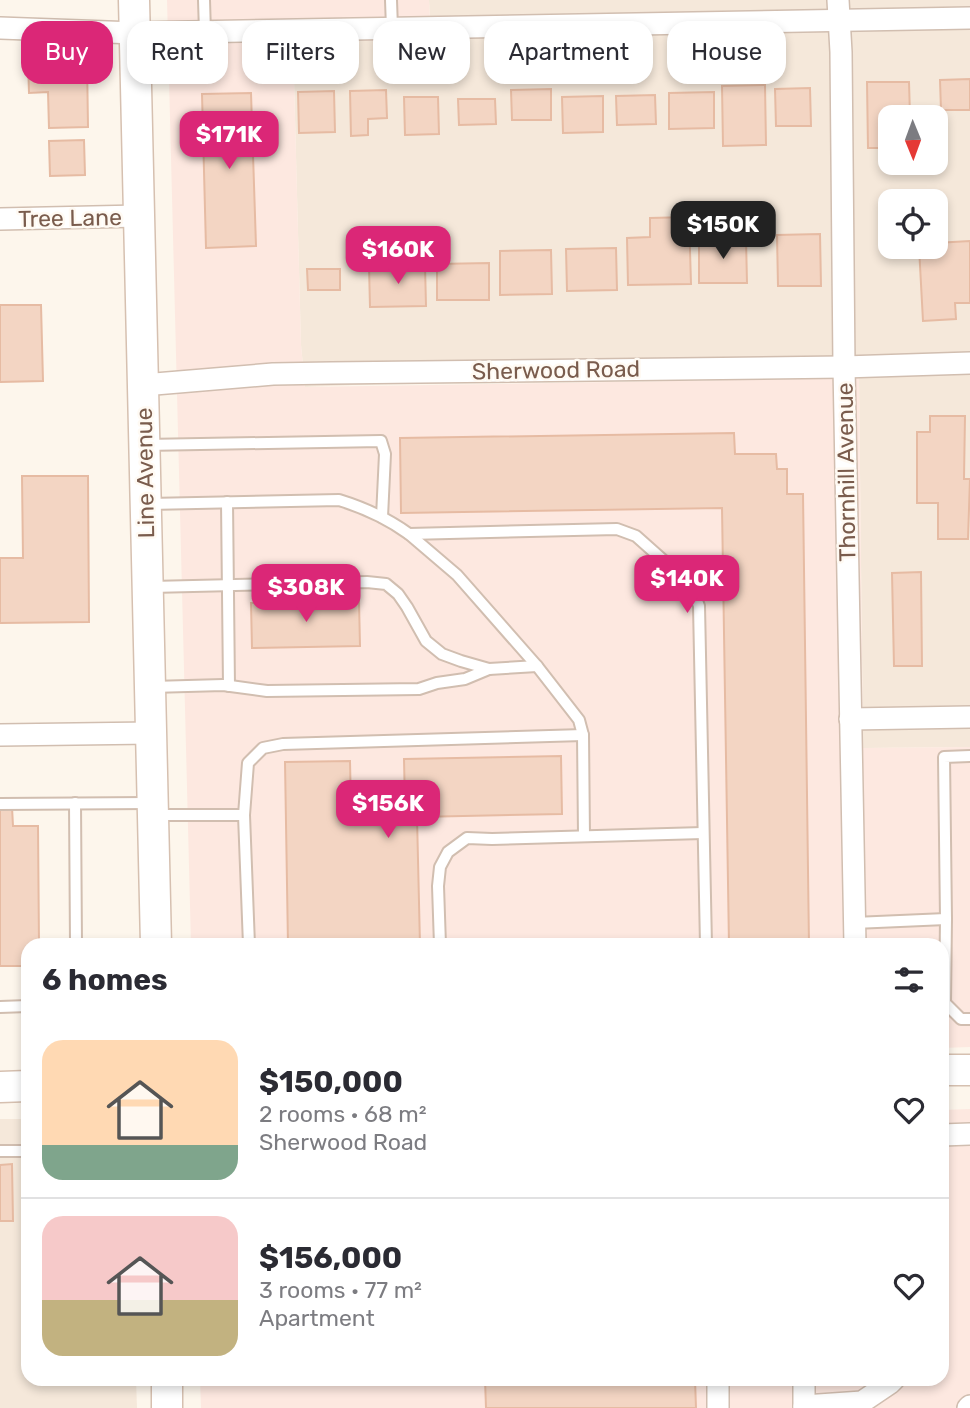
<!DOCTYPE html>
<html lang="en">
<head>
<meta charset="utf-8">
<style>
	:root { --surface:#fff; --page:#f7f7f7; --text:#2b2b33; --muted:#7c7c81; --line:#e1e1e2; --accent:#db2777 }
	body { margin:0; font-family:Rubik,sans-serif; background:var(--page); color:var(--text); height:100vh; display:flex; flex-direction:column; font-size:26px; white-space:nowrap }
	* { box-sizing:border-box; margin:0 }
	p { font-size:23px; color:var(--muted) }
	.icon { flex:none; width:38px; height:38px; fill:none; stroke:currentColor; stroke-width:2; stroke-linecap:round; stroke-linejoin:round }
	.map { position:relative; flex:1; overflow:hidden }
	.drawer { position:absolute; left:21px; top:938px; width:928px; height:448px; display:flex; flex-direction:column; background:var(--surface); border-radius:21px; box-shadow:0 4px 10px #0003 }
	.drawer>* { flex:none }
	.top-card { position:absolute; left:21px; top:21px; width:929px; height:63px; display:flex; gap:14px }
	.needle { width:46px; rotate:179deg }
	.controls { position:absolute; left:878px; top:105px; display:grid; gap:14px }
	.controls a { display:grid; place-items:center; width:70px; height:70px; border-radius:14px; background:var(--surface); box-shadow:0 4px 10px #0003; font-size:35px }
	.price { position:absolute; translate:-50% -60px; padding:0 16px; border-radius:14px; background:var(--accent); color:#fff; font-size:23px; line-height:46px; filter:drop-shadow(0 2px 4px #0008) }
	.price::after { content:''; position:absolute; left:50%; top:42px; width:21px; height:16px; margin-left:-10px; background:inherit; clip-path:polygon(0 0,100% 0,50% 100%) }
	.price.selected { background:#222; color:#fff }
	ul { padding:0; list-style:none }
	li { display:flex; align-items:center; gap:21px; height:175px; padding:0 21px }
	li+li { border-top:2px solid var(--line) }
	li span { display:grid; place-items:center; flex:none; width:196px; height:140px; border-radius:21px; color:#555 }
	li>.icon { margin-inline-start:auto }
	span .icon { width:84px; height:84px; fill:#fffc; stroke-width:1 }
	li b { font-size:30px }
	h2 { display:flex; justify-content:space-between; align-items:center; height:84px; padding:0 21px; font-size:30px }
	.chip { padding:0 24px; border-radius:21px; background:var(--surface); box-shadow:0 4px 10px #0003; font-size:24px; line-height:63px }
	.chip.selected { background:var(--accent); color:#fff }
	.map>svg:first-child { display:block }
</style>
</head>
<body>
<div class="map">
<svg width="970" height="1408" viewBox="0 0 970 1408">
	<rect width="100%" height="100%" fill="#fdf6ec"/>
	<!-- residential -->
	<g fill="#f5e8da" fill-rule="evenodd">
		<path d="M429,0H970V747L863,748L859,378L377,384L305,387L301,345L293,42L431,40ZM891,117H936V163H891ZM891,201H936V247H891Z"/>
		<polygon points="0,1119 28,1119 28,1379 136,1379 137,1408 0,1408"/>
	</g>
	<!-- commercial -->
	<g fill="#fde8e0">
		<polygon points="167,0 429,0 431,40 293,42 301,345 305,387 859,378 863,748 970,747 970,1047 942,1048 942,945 191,945"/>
		<polygon points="970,1109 970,1408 201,1408 200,1379 942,1379 942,1110"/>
	</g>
	<!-- building -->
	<g fill="#f3d5c3" stroke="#e6bba3" stroke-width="2">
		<polygon points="87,60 88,127 49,128 48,92 29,93 28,61"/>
		<polygon points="970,79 970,110 941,110 940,80"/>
		<polygon points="867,82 909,82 910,116 891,117 891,148 868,148"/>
		<polygon points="765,85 766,145 723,146 722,86"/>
		<polygon points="810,88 811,126 776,126 775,89"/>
		<polygon points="551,89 551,120 512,120 511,90"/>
		<polygon points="386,90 387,118 368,119 368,135 351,136 350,91"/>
		<polygon points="334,91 335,132 299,133 298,92"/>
		<polygon points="714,92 714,128 669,129 669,93"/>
		<polygon points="251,93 256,246 206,248 202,94"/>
		<polygon points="655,95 656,124 617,125 616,96"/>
		<polygon points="603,96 603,132 563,133 562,97"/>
		<polygon points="404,97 438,97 439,134 405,135"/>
		<polygon points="458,99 495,99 496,124 459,125"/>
		<polygon points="84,140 85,175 50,176 49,141"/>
		<polygon points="689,217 691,284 628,285 627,238 650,237 650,218"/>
		<polygon points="820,234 821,286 778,286 777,235"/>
		<polygon points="746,239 747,283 699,283 699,240"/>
		<polygon points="970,241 970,303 955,303 956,319 923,321 919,247 936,247 936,243"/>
		<polygon points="616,248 617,290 567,291 566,249"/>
		<polygon points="551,250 552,294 500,295 500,251"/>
		<polygon points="489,263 489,300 437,300 437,264"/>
		<polygon points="425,265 426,306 370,307 369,266"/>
		<polygon points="307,269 340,269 340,290 308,290"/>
		<polygon points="0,305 41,305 43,381 0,382"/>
		<polygon points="930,416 965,416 964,479 970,479 968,539 938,539 938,503 917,503 917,432 930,432"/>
		<polygon points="734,433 735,454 776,454 777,469 787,469 787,494 803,494 809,945 729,945 722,508 401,513 400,438"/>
		<polygon points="22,476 88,476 89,622 0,623 0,558 23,558"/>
		<polygon points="921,572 922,666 894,666 892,573"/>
		<polygon points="359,601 360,646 252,648 251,603"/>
		<polygon points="561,756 562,814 417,817 420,945 288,945 285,762 350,761 351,807 405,806 404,759"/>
		<polygon points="0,807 12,807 13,826 38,826 39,945 28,945 28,966 0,966"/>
		<polygon points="12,1164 13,1221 0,1221 0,1165"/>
		<polygon points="485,1379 695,1379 696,1408 486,1408"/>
	</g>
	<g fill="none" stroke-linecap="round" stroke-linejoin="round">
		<!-- lane casing -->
		<g stroke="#d1beb0" stroke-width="14">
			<g id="lane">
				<polyline points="204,0 205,32"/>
				<polyline points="391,0 392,28"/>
				<polyline points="145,445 381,441 385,454 382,517"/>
				<polyline points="227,502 229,686"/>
				<path d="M149,504L339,500C365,508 387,518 409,534L617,529L636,536L691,585L699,606L706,945"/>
				<polyline points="409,534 457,575 537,666 579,720 583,735 584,836"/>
				<polyline points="151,587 367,582 386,584 398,594 407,607 426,641 442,654 461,661 489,669 537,666"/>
				<polyline points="152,687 223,685 267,691 419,689 437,683 465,679 489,669"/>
				<polyline points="970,756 944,757 946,919 945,1003 961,1019 970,1019"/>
				<polyline points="75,803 76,945"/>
				<polyline points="0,804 150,803"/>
				<polyline points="156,815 244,815 249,945"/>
				<polyline points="244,815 248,763 263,748 283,744 583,735"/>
				<polyline points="854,923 946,919"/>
				<polyline points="440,945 438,886 440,867 448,852 467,838 492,839 703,833"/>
				<polyline points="0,1007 28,1006"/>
				<polyline points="0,1151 28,1151"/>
			</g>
		</g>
		<!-- street casing -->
		<g stroke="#d1beb0" stroke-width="24">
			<g id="street">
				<polyline points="838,0 841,52 844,367 855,945"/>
				<polyline points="0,28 135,33 970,18"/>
				<polyline points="0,219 139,216"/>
				<polyline points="143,385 273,374 331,373 844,367 970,363"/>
				<polyline points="850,719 970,717"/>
				<polyline points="0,735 151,733"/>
				<polyline points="942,1135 970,1134"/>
				<polyline points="718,1379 718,1408"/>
				<polyline points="804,1379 804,1408"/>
				<polyline points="804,1406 862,1402 890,1383 894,1379"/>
				<polyline points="968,1408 970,1406"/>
			</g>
		</g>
		<!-- secondary casing -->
		<g stroke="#d6c0b0" stroke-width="33">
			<g id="secondary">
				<polyline points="134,0 156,945"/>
				<polyline points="942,1070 970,1070"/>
				<polyline points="0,1087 28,1086"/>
				<polyline points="167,1379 167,1408"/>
			</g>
		</g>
		<!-- lane -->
		<use href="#lane" stroke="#fff" stroke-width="10"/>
		<!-- street -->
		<use href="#street" stroke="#fff" stroke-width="21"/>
		<!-- secondary -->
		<use href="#secondary" stroke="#fff" stroke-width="30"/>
	</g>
	<g text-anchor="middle" stroke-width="5" stroke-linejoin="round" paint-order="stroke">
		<!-- street labels -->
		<g font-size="23" fill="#7a5c4d" stroke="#fffaf3">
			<text transform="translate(70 218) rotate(-1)" y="8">Tree Lane</text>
			<text transform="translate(556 370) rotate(-1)" y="8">Sherwood Road</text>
			<text transform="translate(846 472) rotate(-91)" y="8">Thornhill Avenue</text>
			<text transform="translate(145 473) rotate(-91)" y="8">Line Avenue</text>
		</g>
	</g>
</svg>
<div class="controls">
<a><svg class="needle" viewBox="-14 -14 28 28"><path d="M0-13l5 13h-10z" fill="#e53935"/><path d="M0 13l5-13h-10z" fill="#7c7c81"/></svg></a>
<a><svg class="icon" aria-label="locate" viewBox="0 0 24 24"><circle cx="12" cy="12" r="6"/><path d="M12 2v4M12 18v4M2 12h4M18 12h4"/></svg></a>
</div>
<b class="price" style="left:229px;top:171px">$171K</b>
<b class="price selected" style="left:723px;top:261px">$150K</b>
<b class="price" style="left:398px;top:286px">$160K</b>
<b class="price" style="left:687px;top:615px">$140K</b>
<b class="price" style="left:306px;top:624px">$308K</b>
<b class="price" style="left:388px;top:840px">$156K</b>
<div class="top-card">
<a class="chip selected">Buy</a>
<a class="chip">Rent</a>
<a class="chip">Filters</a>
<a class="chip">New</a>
<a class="chip">Apartment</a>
<a class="chip">House</a>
</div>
<section class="drawer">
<h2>6 homes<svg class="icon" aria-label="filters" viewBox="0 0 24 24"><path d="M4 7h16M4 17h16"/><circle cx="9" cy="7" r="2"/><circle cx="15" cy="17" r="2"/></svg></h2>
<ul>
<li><span style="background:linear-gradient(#ffd9b3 75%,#7fa58c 0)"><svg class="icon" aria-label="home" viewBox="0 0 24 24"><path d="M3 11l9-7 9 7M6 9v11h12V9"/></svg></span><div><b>$150,000</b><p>2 rooms · 68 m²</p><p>Sherwood Road</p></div><svg class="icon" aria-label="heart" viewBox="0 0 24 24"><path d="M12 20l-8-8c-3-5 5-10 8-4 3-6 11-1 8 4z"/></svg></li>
<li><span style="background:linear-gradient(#f6c9c9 60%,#c2b280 0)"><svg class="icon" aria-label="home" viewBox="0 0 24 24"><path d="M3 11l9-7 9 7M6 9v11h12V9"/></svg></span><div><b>$156,000</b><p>3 rooms · 77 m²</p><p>Apartment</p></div><svg class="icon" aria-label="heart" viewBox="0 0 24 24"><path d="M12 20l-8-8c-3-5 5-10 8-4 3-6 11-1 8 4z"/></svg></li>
</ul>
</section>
</div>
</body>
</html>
